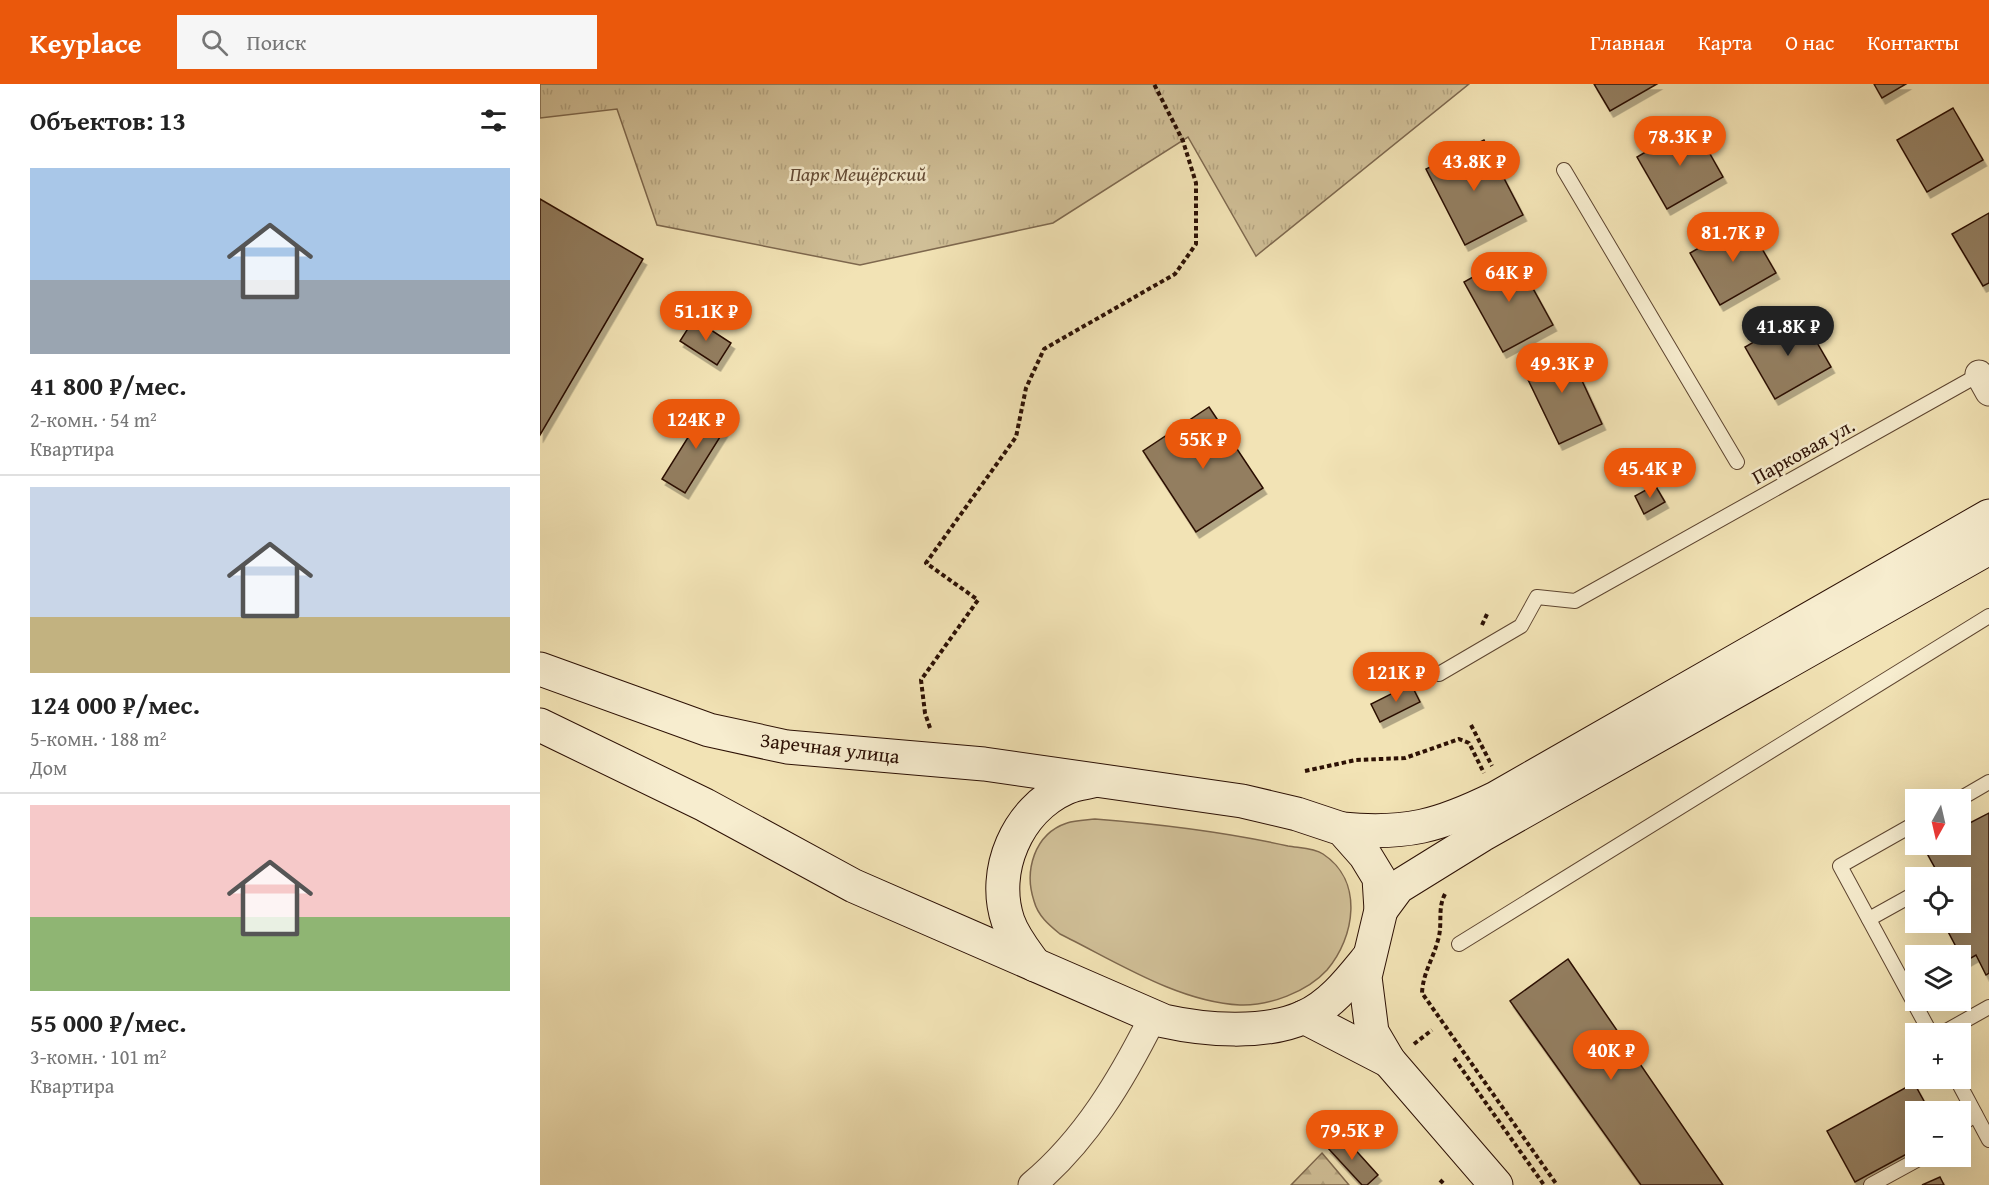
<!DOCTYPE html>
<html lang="ru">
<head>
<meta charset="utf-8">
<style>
	:root { --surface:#fff; --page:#f6f6f6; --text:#222; --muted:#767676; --line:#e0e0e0; --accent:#ea580c }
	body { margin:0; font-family:"Gentium Book Plus",serif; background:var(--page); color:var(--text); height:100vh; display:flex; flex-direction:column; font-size:22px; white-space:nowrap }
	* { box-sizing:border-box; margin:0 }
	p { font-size:20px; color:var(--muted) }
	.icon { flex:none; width:33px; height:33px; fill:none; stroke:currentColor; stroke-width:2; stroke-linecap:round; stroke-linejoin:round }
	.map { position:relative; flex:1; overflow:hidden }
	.sheet { display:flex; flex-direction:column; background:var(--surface); width:540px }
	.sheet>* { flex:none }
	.needle { width:39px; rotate:188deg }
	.tools { position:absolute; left:1365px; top:705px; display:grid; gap:12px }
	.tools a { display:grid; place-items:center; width:66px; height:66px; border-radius:0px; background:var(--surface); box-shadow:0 6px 24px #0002; font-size:30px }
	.price { position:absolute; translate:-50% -51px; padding:0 14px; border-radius:21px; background:var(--accent); color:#fff; font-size:20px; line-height:39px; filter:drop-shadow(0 2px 3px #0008) }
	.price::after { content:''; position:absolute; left:50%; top:36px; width:18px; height:14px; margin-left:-9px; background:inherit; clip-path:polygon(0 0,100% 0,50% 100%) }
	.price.active { background:#222; color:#fff }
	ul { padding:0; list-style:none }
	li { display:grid; align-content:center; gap:12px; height:318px; padding:0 30px }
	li+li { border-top:2px solid var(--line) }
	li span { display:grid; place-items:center; height:186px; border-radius:0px; color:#555 }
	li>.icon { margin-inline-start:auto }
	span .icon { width:108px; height:108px; fill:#fffc; stroke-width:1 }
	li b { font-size:26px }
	h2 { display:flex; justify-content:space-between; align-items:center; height:72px; padding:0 30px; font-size:26px }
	header { display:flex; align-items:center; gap:36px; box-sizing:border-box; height:84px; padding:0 30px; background:var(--accent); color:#fff }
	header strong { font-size:28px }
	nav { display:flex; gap:33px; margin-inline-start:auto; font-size:21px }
	.search { width:420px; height:54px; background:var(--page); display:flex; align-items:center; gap:15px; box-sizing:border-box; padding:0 21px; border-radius:0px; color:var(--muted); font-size:22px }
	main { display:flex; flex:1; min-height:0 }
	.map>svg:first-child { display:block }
</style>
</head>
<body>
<header>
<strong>Keyplace</strong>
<div class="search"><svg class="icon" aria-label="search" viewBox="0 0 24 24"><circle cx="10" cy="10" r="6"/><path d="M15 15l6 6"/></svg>Поиск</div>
<nav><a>Главная</a><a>Карта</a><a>О нас</a><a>Контакты</a></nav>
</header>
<main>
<section class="sheet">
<h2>Объектов: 13<svg class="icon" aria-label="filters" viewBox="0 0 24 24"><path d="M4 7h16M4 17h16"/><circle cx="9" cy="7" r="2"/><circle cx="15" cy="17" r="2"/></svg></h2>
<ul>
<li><span style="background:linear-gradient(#a9c7e8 60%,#9aa5b1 0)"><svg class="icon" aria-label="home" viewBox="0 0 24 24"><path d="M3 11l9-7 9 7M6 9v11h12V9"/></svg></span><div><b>41 800 ₽/мес.</b><p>2-комн. · 54 m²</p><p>Квартира</p></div></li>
<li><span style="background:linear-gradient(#c9d6e8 70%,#c2b280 0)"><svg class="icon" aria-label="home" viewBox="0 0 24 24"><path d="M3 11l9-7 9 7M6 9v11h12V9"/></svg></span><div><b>124 000 ₽/мес.</b><p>5-комн. · 188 m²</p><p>Дом</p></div></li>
<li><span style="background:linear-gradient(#f6c9c9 60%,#8fb573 0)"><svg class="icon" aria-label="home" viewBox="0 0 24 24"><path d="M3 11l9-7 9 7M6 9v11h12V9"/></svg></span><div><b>55 000 ₽/мес.</b><p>3-комн. · 101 m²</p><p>Квартира</p></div></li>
</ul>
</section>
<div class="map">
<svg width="1449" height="1101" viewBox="0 0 1449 1101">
	<defs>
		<pattern id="forest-firs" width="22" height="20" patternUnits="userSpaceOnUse" patternTransform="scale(1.5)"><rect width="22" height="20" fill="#d0bf97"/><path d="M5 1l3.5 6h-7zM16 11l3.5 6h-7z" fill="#b3a380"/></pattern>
		<pattern id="park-tufts" width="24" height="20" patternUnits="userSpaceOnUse" patternTransform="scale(1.5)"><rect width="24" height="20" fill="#d0bf97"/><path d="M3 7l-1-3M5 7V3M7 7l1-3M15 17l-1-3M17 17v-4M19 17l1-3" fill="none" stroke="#b3a380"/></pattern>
		<filter id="shadow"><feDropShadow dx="3.5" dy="6" stdDeviation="0" flood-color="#0004"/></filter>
	</defs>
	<rect width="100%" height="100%" fill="#f2e3b5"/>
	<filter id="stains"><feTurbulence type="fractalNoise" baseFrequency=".00333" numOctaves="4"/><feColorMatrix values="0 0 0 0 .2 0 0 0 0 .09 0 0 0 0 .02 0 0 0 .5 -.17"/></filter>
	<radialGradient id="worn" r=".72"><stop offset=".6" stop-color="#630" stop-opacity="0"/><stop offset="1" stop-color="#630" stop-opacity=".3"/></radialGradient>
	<!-- green -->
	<path fill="#d0bf97" stroke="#7e684e" stroke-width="1.5" d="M555,735C619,740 685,748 748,762C759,764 774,764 783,770C824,797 815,853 787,886C767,908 729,922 700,921C638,918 575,877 520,850C509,841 498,832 494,817C484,787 494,750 527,739C535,736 546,736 555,735Z"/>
	<!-- forest -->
	<polygon fill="url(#forest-firs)" stroke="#7e684e" stroke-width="1.5" points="782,1069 809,1101 751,1101"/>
	<!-- park -->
	<polygon fill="url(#park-tufts)" stroke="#7e684e" stroke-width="1.5" points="0,0 929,0 716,172 648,53 513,139 320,181 117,141 77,25 0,34"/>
	<!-- building -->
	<g fill="#937e60" stroke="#2c1004" stroke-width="1.5" filter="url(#shadow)">
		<polygon points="1054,0 1117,0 1070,27"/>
		<polygon points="1334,0 1366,0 1342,14"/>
		<polygon points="1413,24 1443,76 1387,108 1357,56"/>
		<polygon points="1153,40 1183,93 1127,125 1097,73"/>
		<polygon points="944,56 983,131 925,161 886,85"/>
		<polygon points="0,115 103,175 0,351"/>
		<polygon points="1449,129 1449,199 1443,202 1412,150"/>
		<polygon points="1206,137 1236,189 1180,221 1150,169"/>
		<polygon points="974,170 1013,241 963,268 924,198"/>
		<polygon points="1261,231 1291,283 1235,315 1205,263"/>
		<polygon points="154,235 191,259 177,281 140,257"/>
		<polygon points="1025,260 1062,340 1019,360 981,281"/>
		<polygon points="167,323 190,337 145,409 122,395"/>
		<polygon points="669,323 723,404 656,448 603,367"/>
		<polygon points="1115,401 1125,418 1104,430 1095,412"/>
		<polygon points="871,600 880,618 840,638 831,620"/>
		<polygon points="1449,729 1449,889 1446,891 1436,871 1424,878 1403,838 1420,838 1420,794 1379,793 1395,784 1384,764 1390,760 1420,760 1420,744"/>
		<polygon points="1028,875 1183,1101 1101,1101 970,917"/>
		<polygon points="1374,999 1390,1028 1376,1028 1376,1065 1315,1098 1287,1047"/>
		<polygon points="801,1050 838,1091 827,1101 822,1101 787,1063"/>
		<polygon points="1400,1093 1404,1101 1382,1101"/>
	</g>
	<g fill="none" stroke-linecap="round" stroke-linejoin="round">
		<!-- lane casing -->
		<g stroke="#5e4530" stroke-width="16">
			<g id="lane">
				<polyline points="1024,86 1197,378"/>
				<polyline points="899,590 981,542 997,513 1035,517 1442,289"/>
				<polyline points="1418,716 1449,698"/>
				<polyline points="1376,739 1300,782 1391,950"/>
				<polyline points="1329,835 1374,810"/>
				<polyline points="919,860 1449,532"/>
				<polyline points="1401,950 1449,923"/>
				<polyline points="1416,994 1449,1056"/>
				<polyline points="1420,1042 1435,1030"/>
				<polyline points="1331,1101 1384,1072"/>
			</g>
		</g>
		<!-- street casing -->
		<g stroke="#5e4530" stroke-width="29">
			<g id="street">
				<polyline points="1439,290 1449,308"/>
				<path d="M492,1101C546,1056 582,995 613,933"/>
			</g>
		</g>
		<!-- secondary casing -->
		<g stroke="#2c1004" stroke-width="35">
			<g id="secondary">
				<polyline points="0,585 169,646 247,663 444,680 702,717 757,730 802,745 825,771 839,794 841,826 825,893 832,948 849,977 956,1101"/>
				<path d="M0,641L165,721L314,802L624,937C664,946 725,951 764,933C791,921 810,896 828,874"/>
				<path d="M802,745C866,751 899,742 956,714L1449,432"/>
				<polyline points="841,826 858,803 942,751 1449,464"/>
				<path d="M495,881C485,867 474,854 468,837C451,787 477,726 526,704C534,700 544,699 553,697"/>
				<polyline points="764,933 849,977"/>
			</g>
		</g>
		<!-- path -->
		<g stroke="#2c1004" stroke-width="4" stroke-dasharray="4.5 3" stroke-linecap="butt">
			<polyline points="942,541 948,528"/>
			<polyline points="931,641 952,682"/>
			<polyline points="390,644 385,629 381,596 438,516 386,479 476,353 486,304 504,265 635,190 656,160 656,99 643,57 614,0"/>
			<polyline points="765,687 816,676 865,674 919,655 929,659 944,689"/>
			<path d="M905,810C897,825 903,840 898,856C893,875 883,889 882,909L1017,1101"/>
			<polyline points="874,960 892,946"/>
			<polyline points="914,974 1004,1101"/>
			<polyline points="900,1096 905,1101"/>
		</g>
		<!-- lane -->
		<use href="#lane" stroke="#f7edcf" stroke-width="14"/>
		<!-- street -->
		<use href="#street" stroke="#f7edcf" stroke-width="27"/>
		<!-- secondary -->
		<use href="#secondary" stroke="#f7edcf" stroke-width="33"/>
	</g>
	<g text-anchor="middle" stroke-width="5" stroke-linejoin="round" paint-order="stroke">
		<!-- park labels -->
		<g font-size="20" font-style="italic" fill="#654d37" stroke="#f7edcf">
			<text x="318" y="97">Парк Мещёрский</text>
		</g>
		<!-- street labels -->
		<g font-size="20" fill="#2c1004" stroke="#f7edcf">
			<text transform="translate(1263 367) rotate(-29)" y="7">Парковая ул.</text>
			<text transform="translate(290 664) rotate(7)" y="7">Заречная улица</text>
		</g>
	</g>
	<rect width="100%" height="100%" filter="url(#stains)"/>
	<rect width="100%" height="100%" fill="url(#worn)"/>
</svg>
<div class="tools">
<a><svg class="needle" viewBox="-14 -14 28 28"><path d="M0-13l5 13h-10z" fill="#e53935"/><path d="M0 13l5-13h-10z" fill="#767676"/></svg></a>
<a><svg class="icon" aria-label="locate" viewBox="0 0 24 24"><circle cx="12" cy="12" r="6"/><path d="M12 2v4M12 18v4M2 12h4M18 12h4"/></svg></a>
<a><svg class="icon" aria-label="layers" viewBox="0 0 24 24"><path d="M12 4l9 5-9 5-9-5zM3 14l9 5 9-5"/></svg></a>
<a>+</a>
<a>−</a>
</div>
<b class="price" style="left:1140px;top:83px">78.3K ₽</b>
<b class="price" style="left:934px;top:108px">43.8K ₽</b>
<b class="price" style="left:1193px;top:179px">81.7K ₽</b>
<b class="price" style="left:969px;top:219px">64K ₽</b>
<b class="price" style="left:166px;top:258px">51.1K ₽</b>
<b class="price active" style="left:1248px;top:273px">41.8K ₽</b>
<b class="price" style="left:1022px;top:310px">49.3K ₽</b>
<b class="price" style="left:156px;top:366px">124K ₽</b>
<b class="price" style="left:663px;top:386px">55K ₽</b>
<b class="price" style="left:1110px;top:415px">45.4K ₽</b>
<b class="price" style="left:856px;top:619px">121K ₽</b>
<b class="price" style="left:1071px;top:997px">40K ₽</b>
<b class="price" style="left:812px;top:1077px">79.5K ₽</b>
</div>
</main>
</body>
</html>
